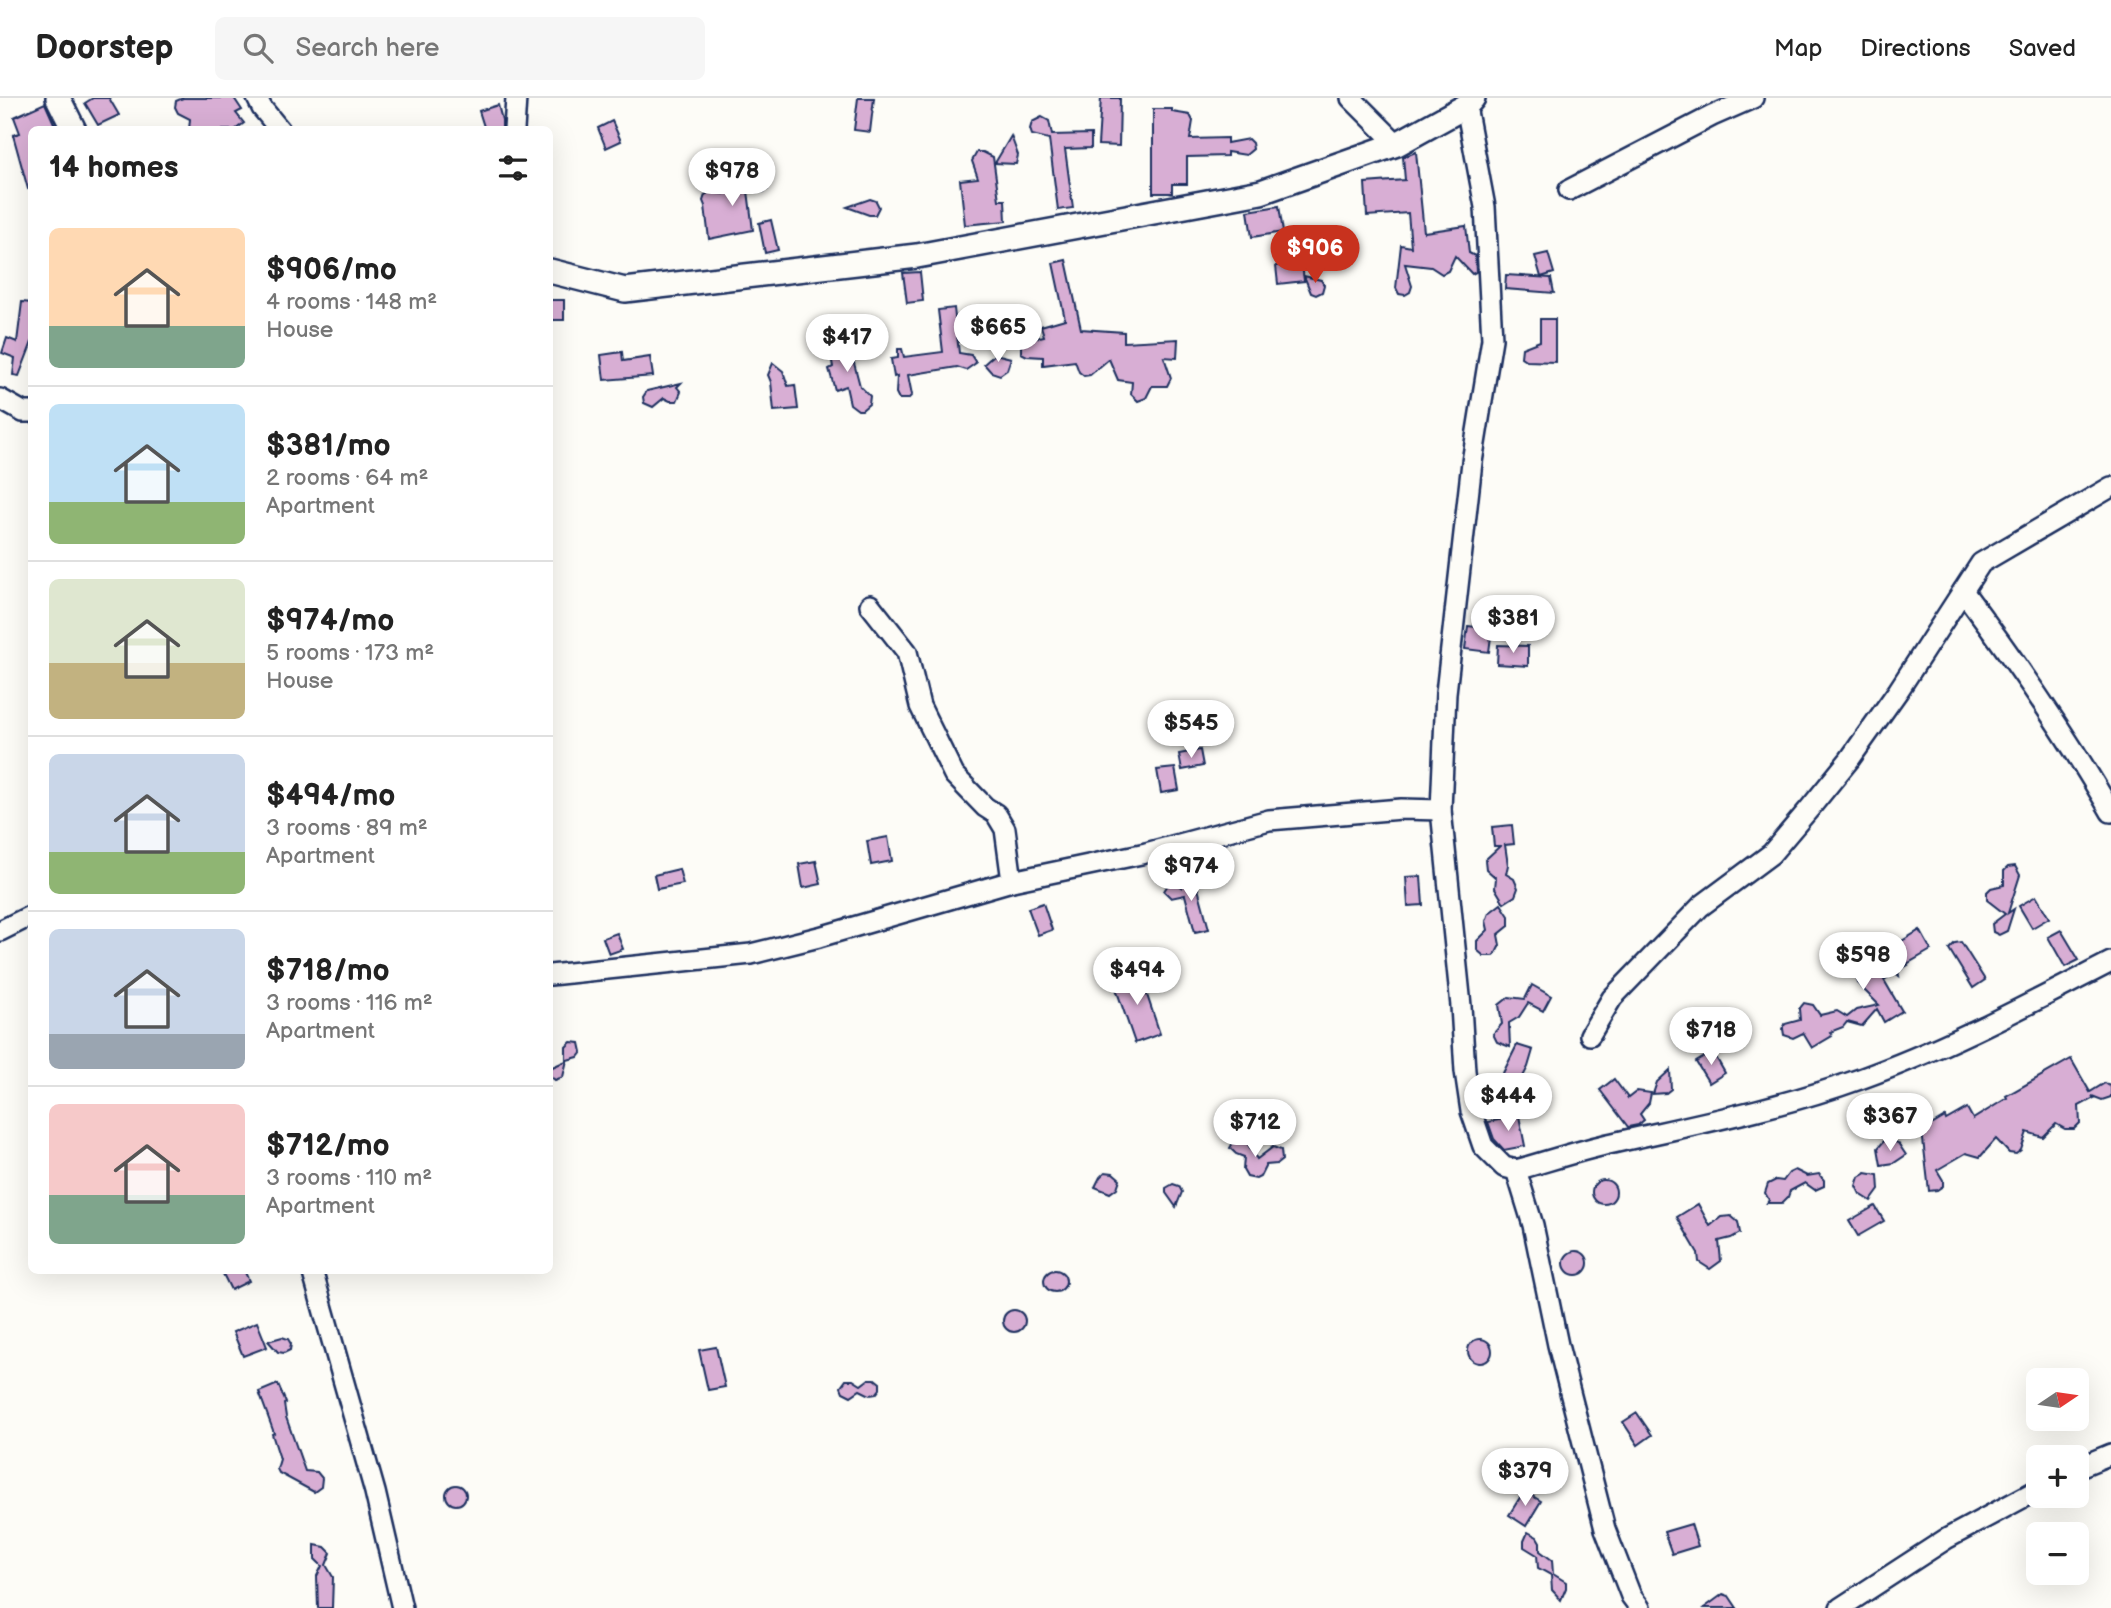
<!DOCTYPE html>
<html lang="en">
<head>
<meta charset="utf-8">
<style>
	:root { --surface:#fff; --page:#f6f6f6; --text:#222; --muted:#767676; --line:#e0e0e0; --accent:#c8321e }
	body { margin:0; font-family:"Balsamiq Sans",sans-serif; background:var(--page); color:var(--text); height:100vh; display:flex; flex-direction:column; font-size:26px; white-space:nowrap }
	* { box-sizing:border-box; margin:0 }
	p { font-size:23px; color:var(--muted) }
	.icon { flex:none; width:38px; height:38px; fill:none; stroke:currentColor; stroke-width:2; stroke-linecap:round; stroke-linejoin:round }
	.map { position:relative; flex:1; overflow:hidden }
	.drawer { position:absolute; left:28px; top:28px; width:525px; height:1148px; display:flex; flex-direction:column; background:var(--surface); border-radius:10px; box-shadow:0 7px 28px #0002 }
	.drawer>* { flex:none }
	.needle { width:46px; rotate:77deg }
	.controls { position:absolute; left:2026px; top:1270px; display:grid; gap:14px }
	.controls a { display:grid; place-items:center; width:63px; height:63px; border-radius:10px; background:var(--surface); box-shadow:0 7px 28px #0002; font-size:35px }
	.price { position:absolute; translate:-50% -60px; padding:0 16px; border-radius:24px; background:#fff; color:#222; font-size:23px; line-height:46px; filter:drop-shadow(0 2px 4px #0008) }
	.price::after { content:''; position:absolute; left:50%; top:42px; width:21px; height:16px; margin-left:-10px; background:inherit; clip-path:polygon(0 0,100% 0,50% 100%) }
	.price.active { background:var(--accent); color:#fff }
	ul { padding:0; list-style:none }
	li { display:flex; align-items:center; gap:21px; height:175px; padding:0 21px }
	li+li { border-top:2px solid var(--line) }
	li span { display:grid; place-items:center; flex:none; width:196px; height:140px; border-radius:10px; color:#555 }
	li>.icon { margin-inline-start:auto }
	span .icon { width:84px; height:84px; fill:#fffc; stroke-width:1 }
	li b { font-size:30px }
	h2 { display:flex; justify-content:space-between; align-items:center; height:84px; padding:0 21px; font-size:30px }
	header { display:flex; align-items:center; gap:42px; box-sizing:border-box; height:98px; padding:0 35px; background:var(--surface); border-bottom:2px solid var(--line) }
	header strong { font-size:33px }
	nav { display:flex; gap:38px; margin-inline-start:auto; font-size:24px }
	.search { width:490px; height:63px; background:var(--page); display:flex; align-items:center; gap:18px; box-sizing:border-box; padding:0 24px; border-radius:10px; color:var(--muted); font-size:26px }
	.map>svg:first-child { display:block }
</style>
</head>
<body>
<header>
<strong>Doorstep</strong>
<div class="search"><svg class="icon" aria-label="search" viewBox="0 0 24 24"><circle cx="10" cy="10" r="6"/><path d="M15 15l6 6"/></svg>Search here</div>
<nav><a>Map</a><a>Directions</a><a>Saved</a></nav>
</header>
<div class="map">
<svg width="2111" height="1510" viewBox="0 0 2111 1510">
	<rect width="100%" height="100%" fill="#fdfcf7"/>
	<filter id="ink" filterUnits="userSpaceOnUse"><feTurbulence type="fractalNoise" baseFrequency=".0143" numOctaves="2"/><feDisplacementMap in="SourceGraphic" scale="14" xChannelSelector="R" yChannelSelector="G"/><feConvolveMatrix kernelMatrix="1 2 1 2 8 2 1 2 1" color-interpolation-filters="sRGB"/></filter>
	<g filter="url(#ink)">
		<!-- building -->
		<g fill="#d8aed4" stroke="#1b2f5e" stroke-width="2">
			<polygon points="93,0 109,0 119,17 98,27 85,5"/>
			<polygon points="183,0 234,0 242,12 236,15 244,25 235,32 189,32 190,21 178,15 175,9 176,3"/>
			<polygon points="858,0 874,0 870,34 854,32"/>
			<polygon points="1101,0 1120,0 1119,48 1098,47"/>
			<polygon points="45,5 57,32 32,32 32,90 28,91 13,37 20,35 14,19"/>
			<polygon points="498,7 502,22 502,32 485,32 479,13"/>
			<polygon points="1153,11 1172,11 1172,14 1190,17 1193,23 1190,41 1227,40 1227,45 1248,41 1252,45 1253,51 1246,57 1227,54 1227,58 1187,59 1187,86 1172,86 1172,95 1153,95"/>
			<polygon points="1042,19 1049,23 1052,37 1091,36 1091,50 1065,51 1073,110 1058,112 1049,41 1032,37 1030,31 1032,24"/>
			<polygon points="612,23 621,43 606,50 598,30"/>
			<polygon points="1011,38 1018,57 1016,66 995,65"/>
			<polygon points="977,54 983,54 993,59 999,102 1005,102 1006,123 965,127 960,82 978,80 972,63"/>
			<polygon points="1416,54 1424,134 1466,128 1469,155 1475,158 1476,174 1472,176 1455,158 1448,173 1442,176 1431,169 1405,166 1412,188 1410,194 1405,197 1399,196 1396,190 1401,147 1411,149 1408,115 1367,118 1365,85 1405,82 1403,59"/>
			<polygon points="761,77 769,82 768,91 763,94 748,93 753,132 709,141 705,108 703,103 705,97 710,94 724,96 734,82 741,81 747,87"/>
			<polygon points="870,101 876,103 879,109 875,117 869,117 847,109"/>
			<polygon points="1279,108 1283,134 1252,139 1248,113"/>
			<polygon points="771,122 778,152 765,155 759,125"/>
			<polygon points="1548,155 1554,175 1541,179 1535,158"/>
			<polygon points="1066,162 1081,231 1124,234 1124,244 1178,241 1177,260 1164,259 1171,280 1167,288 1152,288 1146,300 1138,303 1131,296 1132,284 1118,282 1109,261 1090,277 1084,278 1079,274 1075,263 1043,267 1043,259 1027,258 1021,255 1021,248 1026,242 1044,238 1041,228 1065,221 1053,165"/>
			<polygon points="1302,165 1304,183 1278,186 1276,168"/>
			<polygon points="920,174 923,203 907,205 903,175"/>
			<polygon points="1506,177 1551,180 1554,195 1505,191"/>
			<polygon points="1304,178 1321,182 1324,187 1322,194 1316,197 1311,195"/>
			<rect x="550" y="202" width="14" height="20"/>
			<polygon points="22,204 32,205 32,244 19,278 13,277 15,260 2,255 7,240 17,244"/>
			<polygon points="954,210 959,255 971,257 976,265 966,272 957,269 908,277 912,297 908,301 899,301 896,295 897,278 894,279 891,261 898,260 898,251 902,251 904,259 943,254 938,212"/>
			<polygon points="1540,221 1555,221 1555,264 1527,263 1521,259 1522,250 1540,243"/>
			<polygon points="840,239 849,246 860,288 870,298 869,306 862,312 858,312 850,306 846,288 835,292 829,271 833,269 829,247 833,241"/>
			<polygon points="622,254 623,263 650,259 653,278 604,282 601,257"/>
			<polygon points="995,256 1011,260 1007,272 1000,277 991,274 984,266"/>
			<polygon points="773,265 783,273 788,288 795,287 798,311 774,313 771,284 768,277"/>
			<polygon points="681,285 677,289 681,294 677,303 670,303 664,300 653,309 644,305 643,299 647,293"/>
			<polygon points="1468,528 1492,531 1489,554 1465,551"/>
			<polygon points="1498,547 1528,548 1528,568 1497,566"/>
			<polygon points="1200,652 1203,668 1182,672 1179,656"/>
			<polygon points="1175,670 1179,692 1161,695 1157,672"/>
			<polygon points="1512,727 1514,746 1505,747 1508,767 1506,776 1514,781 1518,790 1515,798 1504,805 1495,790 1496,780 1486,771 1485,762 1500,748 1494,748 1492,729"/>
			<polygon points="888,739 892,763 871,767 867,743"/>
			<polygon points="816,763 821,786 803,790 799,766"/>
			<polygon points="2015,768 2020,777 2008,815 2014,811 2007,833 1999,837 1993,834 1992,826 2005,816 1987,802 1987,794 1991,790 2004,787 2004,773 2008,769"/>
			<polygon points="679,771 683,786 657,791 654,777"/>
			<polygon points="1421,778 1423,807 1408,808 1406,779"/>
			<polygon points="1196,783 1209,831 1195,834 1185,797 1171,800 1164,793 1169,785 1175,784 1182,789 1182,787"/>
			<polygon points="2036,798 2049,820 2032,830 2019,808"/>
			<polygon points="1043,805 1052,832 1038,837 1028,810"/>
			<polygon points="1501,806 1509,818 1509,828 1498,837 1500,847 1496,855 1493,858 1484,858 1477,852 1477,843 1488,832 1486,823 1489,815"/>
			<polygon points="1920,832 1931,852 1907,866 1908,867 1898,873 1899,878 1895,875 1884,882 1902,913 1884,924 1877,911 1862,928 1847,924 1843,929 1830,934 1832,938 1812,950 1803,935 1793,940 1784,937 1783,931 1785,926 1800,922 1799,911 1804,905 1813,907 1820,917 1837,913 1847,919 1856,912 1879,907 1857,885 1858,879 1862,875 1888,869 1867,849 1866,841 1870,837 1877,837 1887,852"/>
			<polygon points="2061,832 2079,862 2065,869 2048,839"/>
			<polygon points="617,835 623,851 609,856 603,840"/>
			<polygon points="1961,844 1985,882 1973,890 1949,851 1955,845"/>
			<polygon points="1139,873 1160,936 1135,945 1113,882"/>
			<polygon points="1532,887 1551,898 1543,913 1528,905 1519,919 1509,925 1510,949 1497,944 1493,936 1502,926 1499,907 1509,899 1525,901"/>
			<polygon points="571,944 580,945 582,954 578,959 567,962 563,979 555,982 550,978 550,970 566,963 566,949"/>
			<polygon points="1517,947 1533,952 1528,969 1509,1006 1492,997"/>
			<polygon points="1713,954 1725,975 1709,985 1696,964"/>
			<polygon points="2071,961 2090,994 2105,985 2111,989 2111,999 2102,1002 2092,998 2094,1000 2079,1008 2080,1025 2074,1031 2065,1031 2056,1026 2043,1039 2027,1034 2021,1052 2016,1056 2009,1055 1996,1041 1980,1059 1966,1055 1937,1072 1943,1082 1943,1088 1937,1092 1929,1093 1922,1033 1924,1028 1933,1026 1945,1019 1946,1022 1967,1010 1973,1021 2007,1000 2006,998"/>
			<polygon points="1670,972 1671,991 1666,995 1653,996 1657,984"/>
			<polygon points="1614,981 1628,1000 1637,993 1651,995 1649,1005 1640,1016 1644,1022 1638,1027 1628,1029 1600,992"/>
			<polygon points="1519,1018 1525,1048 1504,1052 1494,1041 1488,1024"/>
			<polygon points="1240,1041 1246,1043 1257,1061 1273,1049 1281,1052 1282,1062 1277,1066 1266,1067 1260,1079 1256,1081 1247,1079 1243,1072 1244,1059 1236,1056 1230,1050 1234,1043"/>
			<polygon points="1884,1043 1893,1043 1898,1045 1906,1057 1894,1065 1881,1067 1878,1050"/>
			<polygon points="1795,1072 1807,1078 1819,1076 1824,1082 1824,1088 1815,1092 1805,1085 1790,1093 1788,1099 1782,1105 1767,1105 1769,1102 1765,1095 1768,1086 1776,1082 1783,1083 1789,1075"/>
			<polygon points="1105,1074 1113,1075 1120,1081 1117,1090 1110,1095 1095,1089 1100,1079"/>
			<polygon points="1866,1075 1878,1077 1879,1092 1871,1103 1860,1096 1856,1088 1859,1079"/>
			<circle cx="1604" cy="1094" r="12"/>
			<polygon points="1173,1086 1179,1088 1182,1094 1176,1109 1166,1095 1166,1090"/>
			<polygon points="1698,1106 1710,1128 1721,1119 1731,1118 1738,1124 1740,1135 1731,1140 1719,1143 1721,1163 1710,1171 1699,1164 1698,1155 1677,1119"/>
			<polygon points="1875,1108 1884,1123 1858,1138 1849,1123"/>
			<circle cx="1576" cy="1165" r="12"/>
			<polygon points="221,1172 244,1172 249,1183 231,1192"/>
			<circle cx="1055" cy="1183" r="11"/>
			<circle cx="1014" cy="1223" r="11"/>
			<polygon points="257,1224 267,1249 243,1258 233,1234"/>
			<polygon points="282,1239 288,1241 291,1246 290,1252 284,1255 278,1254 268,1243"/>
			<circle cx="1480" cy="1253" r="12"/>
			<polygon points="716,1249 725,1289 708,1292 699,1252"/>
			<polygon points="869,1281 875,1281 880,1285 880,1291 876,1296 870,1297 860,1292 851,1298 843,1294 841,1289 846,1282 853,1282 861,1287"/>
			<polygon points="278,1286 286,1305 284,1306 286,1319 305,1373 317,1374 322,1380 321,1389 314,1394 279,1375 277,1371 280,1361 272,1336 274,1335 259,1294"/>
			<polygon points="1637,1315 1652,1337 1638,1347 1623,1324"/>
			<circle cx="456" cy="1397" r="10"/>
			<polygon points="1524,1393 1541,1403 1526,1428 1509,1417"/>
			<polygon points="1691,1426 1698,1448 1672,1456 1664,1434"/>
			<polygon points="1528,1434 1537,1439 1540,1444 1540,1453 1552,1462 1553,1476 1566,1484 1566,1490 1561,1502 1552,1492 1551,1477 1538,1470 1537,1457 1524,1449 1524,1443"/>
			<polygon points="315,1447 325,1449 331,1455 326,1467 333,1479 332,1510 318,1510 317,1478 322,1468 315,1461"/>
			<polygon points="1723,1496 1729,1498 1737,1510 1704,1510"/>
		</g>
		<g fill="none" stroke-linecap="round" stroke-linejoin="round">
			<!-- minor casing -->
			<g stroke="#1b2f5e" stroke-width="24">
				<g id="minor">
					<polyline points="257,0 262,10 280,32"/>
					<polyline points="1351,0 1397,46"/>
					<polyline points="1466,8 1485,109 1492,241 1472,364 1446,595 1441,712 1461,908 1465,973 1471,1013 1483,1048 1504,1069 1516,1072 1533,1127 1558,1247 1605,1431 1631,1498 1640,1510"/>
					<polyline points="514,32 516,0"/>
					<polyline points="1569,92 1712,18 1753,0"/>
					<polyline points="0,301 23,314 32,314"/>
					<path d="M1963,493C2016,564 2067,637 2111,714"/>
					<polyline points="870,507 907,554 920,608 954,677 985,709 996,716 1005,731 1012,783"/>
					<polyline points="0,833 32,817"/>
					<polyline points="550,877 751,856 819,839 1012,783 1146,755 1269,722 1401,711 1441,712"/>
					<polyline points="1590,937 1612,900 1701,808 1771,756 1810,710 1849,662 1898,593 1981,465 2111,389"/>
					<path d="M1516,1072C1548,1063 1581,1052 1613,1045C1697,1026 1780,1010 1860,981C1947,950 2029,906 2111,864"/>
					<polyline points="312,1172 375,1394 402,1510"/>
					<polyline points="2077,1370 2111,1356"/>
					<polyline points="1840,1510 1946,1441 2039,1391"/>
				</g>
			</g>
			<!-- tertiary casing -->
			<g stroke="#1b2f5e" stroke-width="28">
				<g id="tertiary">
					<polyline points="58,0 74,32"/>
					<polyline points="550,173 625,192 917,158 1261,94 1397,46 1466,8 1473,0"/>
				</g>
			</g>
			<!-- minor -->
			<use href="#minor" stroke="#fdfcf7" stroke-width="19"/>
			<!-- tertiary -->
			<use href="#tertiary" stroke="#fdfcf7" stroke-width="23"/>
		</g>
	</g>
</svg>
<div class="controls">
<a><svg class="needle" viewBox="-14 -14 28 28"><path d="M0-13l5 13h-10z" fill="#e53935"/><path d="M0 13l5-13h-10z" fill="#767676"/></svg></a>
<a>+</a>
<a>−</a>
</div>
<b class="price" style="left:732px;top:110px">$978</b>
<b class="price active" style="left:1315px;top:187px">$906</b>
<b class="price" style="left:998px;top:266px">$665</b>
<b class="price" style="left:847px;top:276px">$417</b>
<b class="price" style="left:1513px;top:557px">$381</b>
<b class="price" style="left:1191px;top:662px">$545</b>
<b class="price" style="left:1191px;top:805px">$974</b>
<b class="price" style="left:1863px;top:894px">$598</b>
<b class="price" style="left:1137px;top:909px">$494</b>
<b class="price" style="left:1711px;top:969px">$718</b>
<b class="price" style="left:1508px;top:1035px">$444</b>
<b class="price" style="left:1890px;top:1055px">$367</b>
<b class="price" style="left:1255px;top:1061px">$712</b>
<b class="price" style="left:1525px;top:1410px">$379</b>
<section class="drawer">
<h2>14 homes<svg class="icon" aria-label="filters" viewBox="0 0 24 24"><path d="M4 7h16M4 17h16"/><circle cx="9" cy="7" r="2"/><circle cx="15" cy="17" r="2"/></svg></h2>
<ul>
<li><span style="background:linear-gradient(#ffd9b3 70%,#7fa58c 0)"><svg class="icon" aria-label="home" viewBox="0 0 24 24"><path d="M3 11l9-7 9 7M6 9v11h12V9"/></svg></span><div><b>$906/mo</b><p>4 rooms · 148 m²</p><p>House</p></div></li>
<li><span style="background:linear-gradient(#bfe0f5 70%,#8fb573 0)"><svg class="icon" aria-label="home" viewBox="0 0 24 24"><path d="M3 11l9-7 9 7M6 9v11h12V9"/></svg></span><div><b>$381/mo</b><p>2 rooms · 64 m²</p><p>Apartment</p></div></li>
<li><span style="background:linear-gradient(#dfe7d0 60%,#c2b280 0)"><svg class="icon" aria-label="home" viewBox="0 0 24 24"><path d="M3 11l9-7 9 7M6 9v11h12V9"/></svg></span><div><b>$974/mo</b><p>5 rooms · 173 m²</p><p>House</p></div></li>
<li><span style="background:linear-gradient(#c9d6e8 70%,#8fb573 0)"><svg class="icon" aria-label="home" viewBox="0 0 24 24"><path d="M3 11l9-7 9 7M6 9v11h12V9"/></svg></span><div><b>$494/mo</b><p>3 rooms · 89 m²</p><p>Apartment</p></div></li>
<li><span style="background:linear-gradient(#c9d6e8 75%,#9aa5b1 0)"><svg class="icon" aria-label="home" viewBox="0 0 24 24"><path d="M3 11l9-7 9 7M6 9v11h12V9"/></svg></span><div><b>$718/mo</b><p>3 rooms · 116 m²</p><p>Apartment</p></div></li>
<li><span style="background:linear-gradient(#f6c9c9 65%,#7fa58c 0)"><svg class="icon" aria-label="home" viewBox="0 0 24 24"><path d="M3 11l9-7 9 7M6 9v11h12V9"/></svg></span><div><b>$712/mo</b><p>3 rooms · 110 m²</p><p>Apartment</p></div></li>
</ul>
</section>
</div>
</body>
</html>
